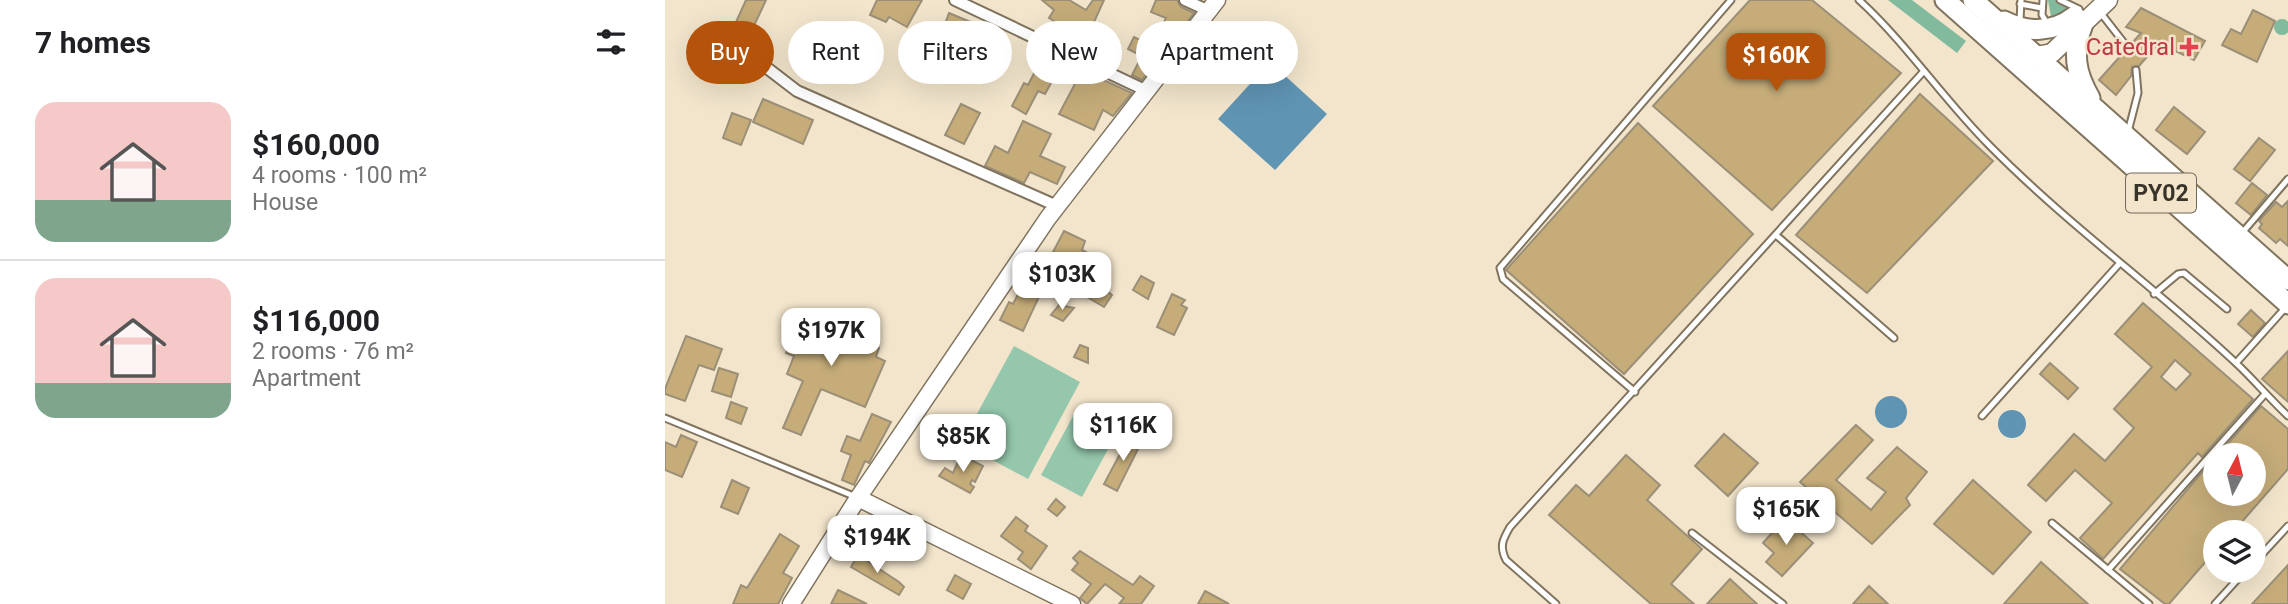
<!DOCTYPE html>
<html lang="en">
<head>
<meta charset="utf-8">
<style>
	:root { --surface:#fff; --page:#f2f2f2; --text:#202124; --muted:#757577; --line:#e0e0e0; --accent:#b45309 }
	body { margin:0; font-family:Roboto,sans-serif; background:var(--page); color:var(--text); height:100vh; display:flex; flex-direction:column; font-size:26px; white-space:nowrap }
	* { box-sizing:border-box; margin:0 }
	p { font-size:23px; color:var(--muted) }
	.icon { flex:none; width:38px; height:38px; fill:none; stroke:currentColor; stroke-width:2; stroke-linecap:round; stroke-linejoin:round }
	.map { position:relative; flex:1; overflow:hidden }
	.side { display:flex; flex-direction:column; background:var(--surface); width:665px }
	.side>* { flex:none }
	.banner { position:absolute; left:21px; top:21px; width:665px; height:63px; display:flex; gap:14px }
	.needle { width:46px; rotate:7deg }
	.fabs { position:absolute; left:1538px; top:443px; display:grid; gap:14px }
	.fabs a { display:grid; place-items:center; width:63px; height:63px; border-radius:50%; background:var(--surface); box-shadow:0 7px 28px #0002; font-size:35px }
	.price { position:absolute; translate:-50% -60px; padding:0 16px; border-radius:14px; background:#fff; color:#222; font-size:23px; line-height:46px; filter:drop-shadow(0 2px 4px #0008) }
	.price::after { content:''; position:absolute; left:50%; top:42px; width:21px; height:16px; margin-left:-10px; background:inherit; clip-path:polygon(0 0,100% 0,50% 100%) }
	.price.active { background:var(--accent); color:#fff }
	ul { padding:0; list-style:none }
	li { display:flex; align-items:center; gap:21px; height:175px; padding:0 35px }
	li+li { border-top:2px solid var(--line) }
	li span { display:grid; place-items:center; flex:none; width:196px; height:140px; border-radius:21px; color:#555 }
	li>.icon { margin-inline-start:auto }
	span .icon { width:84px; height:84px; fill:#fffc; stroke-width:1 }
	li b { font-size:30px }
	h2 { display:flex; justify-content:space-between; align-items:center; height:84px; padding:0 35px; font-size:30px }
	.chip { padding:0 24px; border-radius:32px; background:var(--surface); box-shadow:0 7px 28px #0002; font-size:24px; line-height:63px }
	.chip.active { background:var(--accent); color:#fff }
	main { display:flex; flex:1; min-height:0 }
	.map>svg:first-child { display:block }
</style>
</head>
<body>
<main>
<section class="side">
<h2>7 homes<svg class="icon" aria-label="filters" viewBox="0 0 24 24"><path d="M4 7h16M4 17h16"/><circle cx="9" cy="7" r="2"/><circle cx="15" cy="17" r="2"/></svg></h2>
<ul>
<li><span style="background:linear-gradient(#f6c9c9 70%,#7fa58c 0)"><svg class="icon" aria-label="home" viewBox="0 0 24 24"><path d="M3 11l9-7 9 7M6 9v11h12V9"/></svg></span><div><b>$160,000</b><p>4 rooms · 100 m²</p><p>House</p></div></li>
<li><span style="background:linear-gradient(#f6c9c9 75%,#7fa58c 0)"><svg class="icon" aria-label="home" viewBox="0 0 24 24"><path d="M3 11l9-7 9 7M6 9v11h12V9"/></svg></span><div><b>$116,000</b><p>2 rooms · 76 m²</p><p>Apartment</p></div></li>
</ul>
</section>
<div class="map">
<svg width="1623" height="604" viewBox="0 0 1623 604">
	<rect width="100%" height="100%" fill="#f2e5cc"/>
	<!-- green -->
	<g fill="#94c7ac">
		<polygon points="349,346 415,382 363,479 296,443"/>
		<polygon points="413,407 454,429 417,497 376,475"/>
	</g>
	<!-- forest -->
	<g fill="#82ba9d">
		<polygon points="1223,0 1247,0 1301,41 1292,53"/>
		<polygon points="1383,0 1392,0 1406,10 1391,19 1386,17"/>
		<circle cx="1617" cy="27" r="8"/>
	</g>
	<!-- water -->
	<g fill="#5f94b3">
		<polygon points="605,62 662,114 610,170 553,119"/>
		<circle cx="1226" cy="412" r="16"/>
		<circle cx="1347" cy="424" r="14"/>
	</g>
	<!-- building -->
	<g fill="#c5ac79" stroke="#9b8f78" stroke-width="2" fill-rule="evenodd">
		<polygon points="81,0 101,0 87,30 71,22"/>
		<polygon points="212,0 257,0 242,27 224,17 221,22 205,15"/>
		<polygon points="377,0 404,0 421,10 428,0 439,0 416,51 394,40 400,28 384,18 389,10"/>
		<polygon points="491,0 512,0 516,7 529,13 477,80 467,75 477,56 463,49 469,37 488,46 501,18 486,12"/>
		<polygon points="1085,0 1147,0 1236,73 1107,210 988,106"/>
		<polygon points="1476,8 1540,41 1529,60 1494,43 1474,66 1467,67 1466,76 1451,95 1434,80 1459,52 1468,51 1466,44 1476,33 1461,27"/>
		<polygon points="1588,10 1610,21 1592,62 1557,45 1566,29 1576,34"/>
		<polygon points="284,13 313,25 305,44 277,32"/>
		<polygon points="377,58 395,67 380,94 373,91 361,114 347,106 359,83 363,85"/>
		<polygon points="421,72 467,93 448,116 438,110 429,130 394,114 412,80 417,82"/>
		<polygon points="1255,94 1328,161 1202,293 1131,235"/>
		<polygon points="98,99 148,120 138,144 88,122"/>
		<polygon points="296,104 315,113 299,144 280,135"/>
		<polygon points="1509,107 1540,132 1522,154 1491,130"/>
		<polygon points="67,113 86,120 76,145 58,138"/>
		<polygon points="358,121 386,134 375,156 400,167 392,184 365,172 359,183 320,166 330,146 343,153"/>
		<polygon points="973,123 1088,234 959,374 841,270"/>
		<polygon points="1594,138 1610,150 1585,181 1569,169"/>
		<polygon points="1587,183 1602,195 1586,215 1571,203"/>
		<polygon points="1623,201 1623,246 1615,239 1611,243 1594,228 1597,224 1594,221 1611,202 1617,207"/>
		<polygon points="399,231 420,241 417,250 432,258 421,283 403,274 405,260 388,252"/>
		<polygon points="476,276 489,283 483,299 468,290"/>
		<polygon points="368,278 380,284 358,331 335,320 344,302 348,304 359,283 364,285"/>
		<polygon points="427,280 447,295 439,307 417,294"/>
		<polygon points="507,294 520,300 516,305 522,308 509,335 492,327"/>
		<path d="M1478,303L1588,399L1537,457L1533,453L1438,559L1415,538L1447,503L1410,470L1381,501L1363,485L1409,434L1440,461L1469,428L1449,409L1487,367L1450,334ZM1510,360L1526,374L1511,390L1496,377Z"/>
		<polygon points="394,305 409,308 398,321 386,315"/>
		<polygon points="183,310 199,317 191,338 214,348 211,357 220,361 200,407 156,389 136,435 118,428 138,381 122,374 129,356 121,353 133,324 170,340"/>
		<polygon points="1586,310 1600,323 1588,337 1573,324"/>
		<polygon points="21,336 57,349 49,370 34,365 20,401 0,394 0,389"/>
		<polygon points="415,345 423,348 423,363 409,357"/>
		<polygon points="1623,351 1623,402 1597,379"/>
		<polygon points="1385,363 1413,388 1403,399 1375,374"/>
		<polygon points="54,368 73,374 66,397 47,391"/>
		<polygon points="66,402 82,408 76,424 61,418"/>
		<polygon points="1596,406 1623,429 1623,469 1568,532 1550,532 1550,551 1504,604 1500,604 1455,569 1550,457 1550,494 1589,494 1589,455 1553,455"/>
		<polygon points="207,414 226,422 204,463 200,461 189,485 177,480 186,455 176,451 182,436 195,441"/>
		<polygon points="1191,425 1208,440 1171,480 1206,510 1221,492 1202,478 1232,447 1262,472 1241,498 1245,505 1207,544 1135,482"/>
		<polygon points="1059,434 1093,463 1063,496 1030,466"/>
		<polygon points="16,435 32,442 17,477 0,470 0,442 11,447"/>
		<polygon points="465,435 477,441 452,491 439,484"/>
		<polygon points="296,455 318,466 310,482 307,480 305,484 309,487 305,493 274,476 280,468 288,473"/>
		<polygon points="961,455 995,485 982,500 1037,549 1006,584 1029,604 986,604 884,515 911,485 924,496"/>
		<polygon points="67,480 84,488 73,514 56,507"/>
		<polygon points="1308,480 1366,532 1328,574 1269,524"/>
		<polygon points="391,499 400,507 392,516 383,509"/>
		<polygon points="351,517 363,526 360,531 382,546 366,569 353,559 358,552 336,536"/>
		<polygon points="1120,518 1148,543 1117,576 1101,562 1109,553 1098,543"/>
		<polygon points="115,534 134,546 118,573 127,578 113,604 68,604 76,585 82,588"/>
		<polygon points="415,551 468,585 475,576 489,586 476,604 454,604 459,598 440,584 422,604 415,598 426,584 407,570 413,563 408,558"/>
		<polygon points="193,555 234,582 239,587 234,595 186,567"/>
		<polygon points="1376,562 1423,604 1339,604"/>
		<polygon points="1623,565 1623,604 1587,604"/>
		<polygon points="290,575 306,584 298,599 282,590"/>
		<polygon points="1065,579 1092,604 1042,604"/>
		<polygon points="1204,586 1223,604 1188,604"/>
		<polygon points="173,590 202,604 166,604"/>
		<polygon points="540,591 564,604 533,604"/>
	</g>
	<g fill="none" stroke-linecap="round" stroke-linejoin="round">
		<!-- lane casing -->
		<g stroke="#80745e" stroke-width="9">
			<g id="lane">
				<path d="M1194,0C1242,44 1278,99 1325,146C1402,224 1491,288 1571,363C1589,380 1605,399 1623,416"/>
				<polyline points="1378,0 1377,15 1382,23"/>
				<polyline points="1395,0 1414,9"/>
				<polyline points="1355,4 1377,8"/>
				<polyline points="1435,12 1463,48"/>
				<polyline points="1355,21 1356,0"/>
				<polyline points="1463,132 1473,93 1471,70"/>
				<polyline points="1577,233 1623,179"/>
				<polyline points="1111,235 1229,338"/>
				<polyline points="1489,294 1513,274 1519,273 1562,309"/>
				<polyline points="1571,363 1621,307"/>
				<polyline points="970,392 838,279 835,268 1066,0"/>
				<polyline points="1317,416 1454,264"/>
				<polyline points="0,418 191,497"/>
				<polyline points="1387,523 1484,604"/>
				<polyline points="1027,533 1118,604"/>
				<polyline points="1589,563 1623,526"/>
				<polyline points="1443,570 1600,394"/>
				<path d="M891,604L841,560C834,546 838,539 845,527L1259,71"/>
				<polyline points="1550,604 1581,570"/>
			</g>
		</g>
		<!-- street casing -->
		<g stroke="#80745e" stroke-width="14">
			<g id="street">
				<polyline points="290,0 482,91"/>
				<polyline points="520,0 544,11"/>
				<polyline points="89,58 132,91 392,206"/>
			</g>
		</g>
		<!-- secondary casing -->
		<g stroke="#80745e" stroke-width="19">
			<g id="secondary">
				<polyline points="193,498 407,604"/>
				<polyline points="126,604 193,498 383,218 552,0"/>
			</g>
		</g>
		<!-- primary casing -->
		<g stroke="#80745e" stroke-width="21">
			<polyline id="primary" points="1371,56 1387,53 1443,0"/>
		</g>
		<!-- highway casing -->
		<g stroke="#80745e" stroke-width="23">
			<g id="highway">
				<polyline points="1280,0 1623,304"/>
				<polyline points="1308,0 1623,280"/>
				<path d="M1339,21C1363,33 1388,33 1410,16"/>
				<path d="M1418,24C1407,52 1410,72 1425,98"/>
			</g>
		</g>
		<!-- lane -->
		<use href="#lane" stroke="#fff" stroke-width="5"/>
		<!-- street -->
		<use href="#street" stroke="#fff" stroke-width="10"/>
		<!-- secondary -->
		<use href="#secondary" stroke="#fff" stroke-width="16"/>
		<!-- primary -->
		<use href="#primary" stroke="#fff" stroke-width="18"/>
		<!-- highway -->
		<use href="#highway" stroke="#fff" stroke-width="19"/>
	</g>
	<!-- markers -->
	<path fill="#e0444e" stroke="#f2e5cc" stroke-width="2.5" d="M1520.5 36.5h7v7h7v7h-7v7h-7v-7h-7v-7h7z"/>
	<g text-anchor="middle" stroke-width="5" stroke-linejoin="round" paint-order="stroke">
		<!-- shield labels -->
		<rect fill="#f2e5cc" stroke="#70695b" stroke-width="2" x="1461" y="173.5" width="70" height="39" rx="5"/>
		<g font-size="23" font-weight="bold" fill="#39342a">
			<text x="1496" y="201">PY02</text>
		</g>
		<!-- health labels -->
		<g font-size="24" fill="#be3a42" stroke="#f2e5cc" text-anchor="end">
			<text x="1510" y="55">Catedral</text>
		</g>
	</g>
</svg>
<div class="fabs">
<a><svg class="needle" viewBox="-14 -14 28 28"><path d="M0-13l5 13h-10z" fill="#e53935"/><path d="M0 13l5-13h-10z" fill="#757577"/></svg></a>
<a><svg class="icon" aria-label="layers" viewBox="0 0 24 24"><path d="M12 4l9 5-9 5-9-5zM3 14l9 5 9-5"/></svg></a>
</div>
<b class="price active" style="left:1111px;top:93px">$160K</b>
<b class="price" style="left:397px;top:312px">$103K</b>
<b class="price" style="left:166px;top:368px">$197K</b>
<b class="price" style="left:458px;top:463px">$116K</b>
<b class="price" style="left:298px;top:474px">$85K</b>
<b class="price" style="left:1121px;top:547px">$165K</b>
<b class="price" style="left:212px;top:575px">$194K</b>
<div class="banner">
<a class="chip active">Buy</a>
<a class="chip">Rent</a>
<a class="chip">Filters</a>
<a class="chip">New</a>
<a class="chip">Apartment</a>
</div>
</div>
</main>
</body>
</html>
